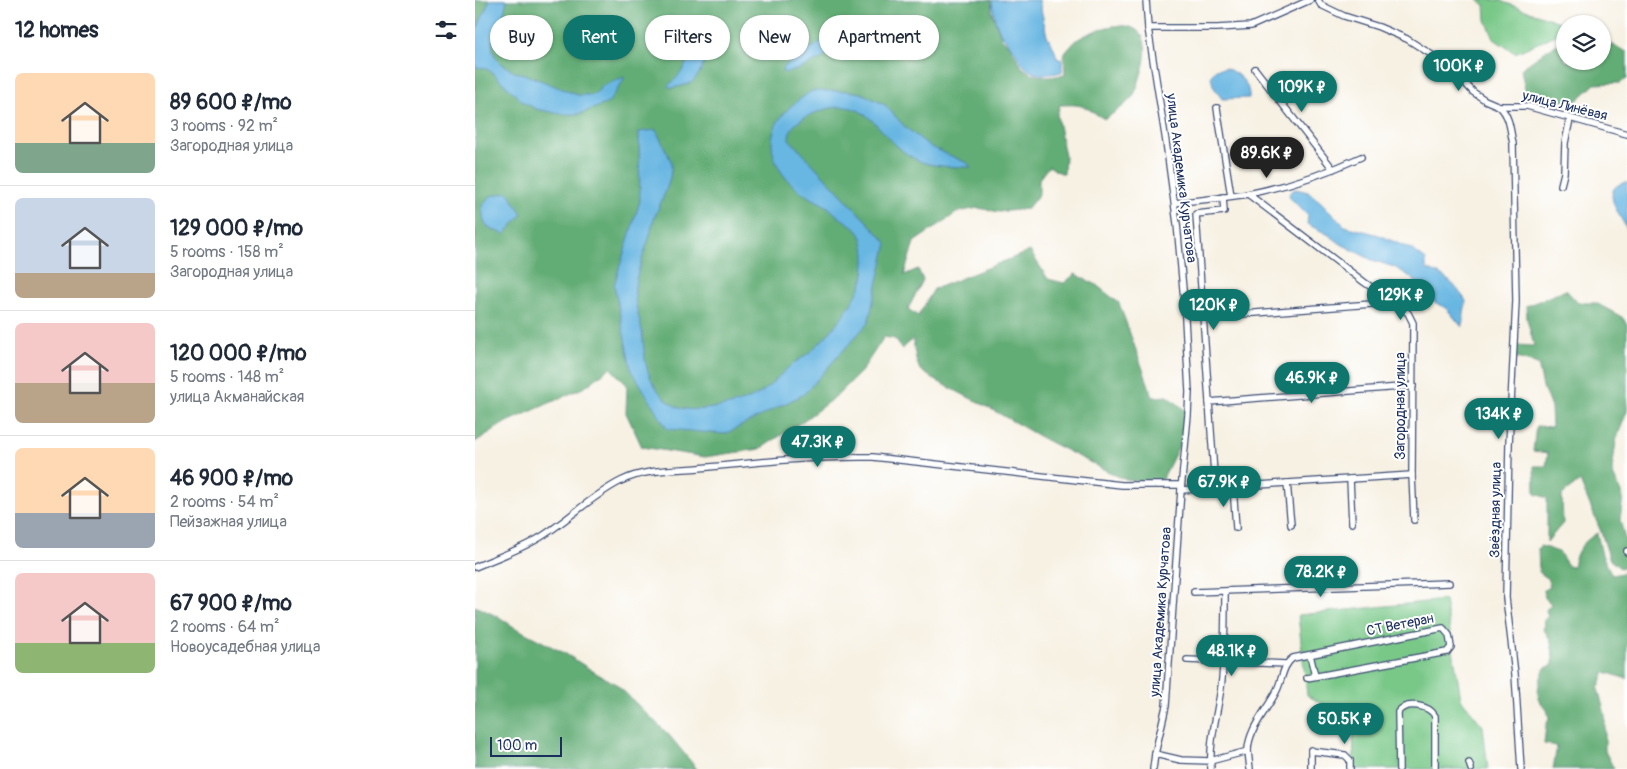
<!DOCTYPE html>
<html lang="en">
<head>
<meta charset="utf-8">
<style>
	:root { --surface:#fff; --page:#f6f6f7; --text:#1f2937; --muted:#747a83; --line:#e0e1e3; --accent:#0f766e }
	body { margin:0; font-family:Pangolin,sans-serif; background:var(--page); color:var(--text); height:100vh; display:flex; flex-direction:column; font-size:19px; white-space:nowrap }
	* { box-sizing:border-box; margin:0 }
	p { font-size:16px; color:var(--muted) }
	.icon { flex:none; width:28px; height:28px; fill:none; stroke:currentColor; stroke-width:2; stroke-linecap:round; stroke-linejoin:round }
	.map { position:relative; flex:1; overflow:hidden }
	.side { display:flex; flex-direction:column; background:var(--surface); width:475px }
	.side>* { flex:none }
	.banner { position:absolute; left:15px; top:15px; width:475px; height:45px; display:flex; gap:10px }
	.controls { position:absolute; left:1081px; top:15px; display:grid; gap:10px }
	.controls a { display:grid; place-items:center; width:55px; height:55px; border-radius:50%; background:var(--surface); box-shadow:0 1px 4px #0004; font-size:25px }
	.scale { position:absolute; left:15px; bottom:12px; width:72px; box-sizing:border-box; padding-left:5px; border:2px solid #1b2f5e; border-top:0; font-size:14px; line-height:18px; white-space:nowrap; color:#1b2f5e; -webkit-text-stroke:4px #fff; paint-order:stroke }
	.price { position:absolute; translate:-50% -42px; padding:0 11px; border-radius:18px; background:var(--accent); color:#fff; font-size:16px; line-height:32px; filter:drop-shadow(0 1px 2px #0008) }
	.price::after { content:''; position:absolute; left:50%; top:30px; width:15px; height:11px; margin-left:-8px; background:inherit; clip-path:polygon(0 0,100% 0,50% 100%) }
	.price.on { background:#222; color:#fff }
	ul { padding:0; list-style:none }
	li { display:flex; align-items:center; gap:15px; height:125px; padding:0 15px }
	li+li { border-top:1px solid var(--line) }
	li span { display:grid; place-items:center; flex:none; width:140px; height:100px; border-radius:8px; color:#555 }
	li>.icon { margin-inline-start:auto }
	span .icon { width:60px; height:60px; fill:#fffc; stroke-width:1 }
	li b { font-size:21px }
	h2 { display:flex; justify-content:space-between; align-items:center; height:60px; padding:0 15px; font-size:21px }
	.chip { padding:0 18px; border-radius:22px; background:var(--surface); box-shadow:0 1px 4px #0004; font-size:18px; line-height:45px }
	.chip.on { background:var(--accent); color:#fff }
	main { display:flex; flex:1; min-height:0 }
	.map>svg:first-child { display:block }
</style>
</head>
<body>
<main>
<section class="side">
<h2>12 homes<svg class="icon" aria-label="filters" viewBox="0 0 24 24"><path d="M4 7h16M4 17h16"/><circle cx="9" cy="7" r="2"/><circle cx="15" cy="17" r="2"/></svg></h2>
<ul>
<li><span style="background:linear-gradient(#ffd9b3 70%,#7fa58c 0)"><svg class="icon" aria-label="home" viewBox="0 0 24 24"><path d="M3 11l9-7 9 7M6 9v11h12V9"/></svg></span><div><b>89 600 ₽/mo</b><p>3 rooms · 92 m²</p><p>Загородная улица</p></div></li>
<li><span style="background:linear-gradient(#c9d6e8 75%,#b9a48a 0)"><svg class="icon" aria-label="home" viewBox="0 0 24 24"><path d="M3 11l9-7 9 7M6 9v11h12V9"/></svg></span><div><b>129 000 ₽/mo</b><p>5 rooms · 158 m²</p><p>Загородная улица</p></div></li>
<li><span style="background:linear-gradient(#f6c9c9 60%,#b9a48a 0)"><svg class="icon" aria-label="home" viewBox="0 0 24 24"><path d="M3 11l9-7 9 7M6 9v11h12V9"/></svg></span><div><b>120 000 ₽/mo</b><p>5 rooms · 148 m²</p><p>улица Акманайская</p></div></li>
<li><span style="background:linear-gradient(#ffd9b3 65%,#9aa5b1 0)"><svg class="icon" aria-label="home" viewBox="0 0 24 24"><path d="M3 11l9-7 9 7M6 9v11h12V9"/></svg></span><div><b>46 900 ₽/mo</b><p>2 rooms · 54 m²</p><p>Пейзажная улица</p></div></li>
<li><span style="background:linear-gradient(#f6c9c9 70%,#8fb573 0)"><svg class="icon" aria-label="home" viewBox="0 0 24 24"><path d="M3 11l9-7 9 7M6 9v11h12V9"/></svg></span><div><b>67 900 ₽/mo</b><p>2 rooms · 64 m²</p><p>Новоусадебная улица</p></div></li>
</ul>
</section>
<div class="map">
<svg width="1152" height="769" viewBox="0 0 1152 769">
	<rect width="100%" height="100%" fill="#fff"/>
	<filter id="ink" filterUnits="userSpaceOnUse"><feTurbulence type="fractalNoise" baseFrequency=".02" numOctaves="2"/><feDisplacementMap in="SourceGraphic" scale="10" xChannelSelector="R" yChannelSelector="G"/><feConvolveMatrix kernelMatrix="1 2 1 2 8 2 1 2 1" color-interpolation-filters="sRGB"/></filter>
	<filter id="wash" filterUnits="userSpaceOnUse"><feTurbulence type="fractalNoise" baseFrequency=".0096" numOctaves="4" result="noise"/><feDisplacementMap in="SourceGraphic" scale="20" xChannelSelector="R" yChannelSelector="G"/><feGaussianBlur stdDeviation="1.12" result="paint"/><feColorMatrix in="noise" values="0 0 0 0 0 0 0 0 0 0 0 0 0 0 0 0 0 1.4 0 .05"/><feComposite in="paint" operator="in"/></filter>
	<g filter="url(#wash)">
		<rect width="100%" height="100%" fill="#f7f1e3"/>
		<!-- green -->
		<g fill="#79c888" stroke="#4a7c73">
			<polygon points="1003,0 1026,0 1028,2 1090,24 1090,31 1040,53 1019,39 1011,20 1010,5"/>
			<polygon points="970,600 986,699 1008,726 1013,769 879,769 878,723 832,695 823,615"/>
		</g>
		<!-- forest -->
		<g fill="#62ac74" stroke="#3e6e69">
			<path d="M0,0H516L517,13L527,39L535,46L547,67L556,74L573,77L590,75L589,54C594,49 599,41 605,38C645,16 684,20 666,75C663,84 661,94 655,100C648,107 639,113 630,119C622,116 617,110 609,107C602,104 593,105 585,105L582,115L590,156L589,174L581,171L574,166L564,179V194L552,209L524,212L503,208L483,212L439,242L429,275L443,269L448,280L433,309L443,316L459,289L555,251L573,279L589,283L600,274L620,284L644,303L678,397L693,396L710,410L709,436L687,480L656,481L642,476L569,439L516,409L460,380L445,370L441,360L438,339L427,349L420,339L409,337L386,372L364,394L328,421L285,449L230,457L167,447L151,413L152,385L135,368L110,387L28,424L0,442Z"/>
			<polygon points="1128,40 1152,52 1152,79 1145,83 1120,84 1099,103 1051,95 1046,69 1072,50 1090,40 1090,61 1128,61"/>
			<polygon points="1091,290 1103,303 1121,303 1147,317 1152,324 1152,411 1141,441 1137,472 1148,497 1145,520 1152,547 1152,566 1145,568 1135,560 1126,532 1105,481 1087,495 1088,523 1072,542 1072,498 1060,494 1059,466 1071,466 1073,453 1058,451 1061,426 1077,427 1076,408 1068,387 1063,364 1041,358 1041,345 1059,346 1052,319 1051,306"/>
			<path d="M1122,533L1127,555L1137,575L1152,572V679L1130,672L1123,689L1130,714V751L1139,769H1078L1082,746L1069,744L1071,725L1074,719C1072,705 1070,710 1065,701C1060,692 1066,676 1070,668L1078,665C1078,651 1078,640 1068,629L1070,625L1069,620L1073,617L1071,610L1076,604L1070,598L1069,590L1075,587L1072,578L1064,572L1063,548L1066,546L1084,552L1094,567L1098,566C1101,550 1108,542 1122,533Z"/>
			<polygon points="0,606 24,617 39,627 91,654 121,673 141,684 194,735 222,769 0,769"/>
		</g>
		<!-- water -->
		<g fill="#68b6e2" stroke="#4272a0">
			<polygon points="15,0 32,0 27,20 17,42 18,52 23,61 39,72 49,74 103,95 117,95 121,93 128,86 149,77 148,81 133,103 104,114 86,114 61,109 48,102 18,73 10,68 0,67 0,33"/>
			<path d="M517,0H564L572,36L579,48L582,58L587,60V72C578,74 567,76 557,72C547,68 544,57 538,49C535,44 531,41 528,37C521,26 518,13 517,0Z"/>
			<path d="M213,18L228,22C232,40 233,66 219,80C213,86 204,86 196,88L193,86C197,82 201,79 204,75C218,60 214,37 213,18Z"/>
			<path d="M367,22L371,23C370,34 364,43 357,51C350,58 317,75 307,72L308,67L313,64L355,36Z"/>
			<path d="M751,68C763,74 775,82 774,98L747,99L738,86L736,76L741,69Z"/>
			<path d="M337,91H370L386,93L410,105L430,127L456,147L492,163L496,167C481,167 455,167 442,160C397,137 397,85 331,117C322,122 314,127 314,139L412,243L393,323L329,394L250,434L192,429L156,369L139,285L165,201L164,132L181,130L196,161C198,183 185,201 178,222C176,229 175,237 172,244C168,255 164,268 161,280C157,299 164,314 167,332C168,341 169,350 170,358C172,377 185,399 202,407C220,414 264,405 280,396C293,390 303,376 314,367C321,361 329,357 336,351C354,335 377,308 386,285C391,274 392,244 385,234C380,226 371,222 364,217C360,214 357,210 353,207C347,203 339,200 333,196C313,184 297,166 297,142C298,118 318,103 337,91Z"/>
			<path d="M1152,182V229C1144,214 1123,187 1152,182Z"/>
			<path d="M821,189L833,192L846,202L870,226L904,235L938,250L951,260V269C971,276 979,283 991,301L987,327L971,308L959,302L954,295L944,288L941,282L931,274L919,267L897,260L866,244L854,235L832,224L833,216L815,198L814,195L816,191Z"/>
			<path d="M33,192L47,214L30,234C10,227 9,228 7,206L16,196Z"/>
		</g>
	</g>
	<g filter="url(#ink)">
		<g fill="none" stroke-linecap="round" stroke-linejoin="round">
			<!-- minor casing -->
			<g stroke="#3c4c72" stroke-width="8">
				<g id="minor">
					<polyline points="671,0 673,28"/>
					<polyline points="843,0 846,5 869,16 904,27 932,39 976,67 998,92 1010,100 1024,106 1052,106 1152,134"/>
					<polyline points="780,69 858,169"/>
					<path d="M1024,106C1035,116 1035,129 1038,144L1041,301L1034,444L1031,598L1040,674L1046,769"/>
					<polyline points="742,108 756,196"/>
					<polyline points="1086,185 1089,173 1090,143 1095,119"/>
					<polyline points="773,194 889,282 933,313 938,323 937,475 939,520"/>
					<path d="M700,203C724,200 749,198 773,194C812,186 850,174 886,157"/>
					<polyline points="728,317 910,303 914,300"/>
					<polyline points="734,402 938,386"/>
					<polyline points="875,479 877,523"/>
					<polyline points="812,483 816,525"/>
					<polyline points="758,486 761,528"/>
					<polyline points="740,488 721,214 749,211 748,197"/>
					<polyline points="706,490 937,475"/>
					<polyline points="1152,551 1152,552"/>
					<path d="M0,567C23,557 48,549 69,535C95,518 118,495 146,481C170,469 199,470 224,468C283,462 340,456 398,457L647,485H706"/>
					<polyline points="719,592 974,583"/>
					<polyline points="835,655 840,676"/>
					<polyline points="712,660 811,664"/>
					<path d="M773,751C773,729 793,709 802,690C807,680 808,664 818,658L968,628L974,635L976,647L972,652L832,678"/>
					<polyline points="836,751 870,755 875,760 875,769"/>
					<polyline points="680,754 706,760 735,761 773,751 775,769"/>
					<polyline points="994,763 996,769"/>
					<polyline points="678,769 680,754 691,706 706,490 713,415 714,392 709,300 702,224 691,142 673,28 742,28 776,26 835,0"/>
					<path d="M736,769C734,742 742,715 746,688C750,656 750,624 750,592"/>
					<polyline points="836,769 836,750"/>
					<path d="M924,769L923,712C931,701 954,705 960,716V769"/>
				</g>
			</g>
			<!-- minor -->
			<use href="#minor" stroke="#fff" stroke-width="5.5"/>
		</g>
	</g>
	<g text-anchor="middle" stroke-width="4" stroke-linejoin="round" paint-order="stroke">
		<!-- street labels -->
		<g font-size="14" fill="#1b2f5e" stroke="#fff">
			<text transform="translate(1090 105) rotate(14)" y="5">улица Линёвая</text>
			<text transform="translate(707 178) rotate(83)" y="5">улица Академика Курчатова</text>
			<text transform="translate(925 406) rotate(-90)" y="5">Загородная улица</text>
			<text transform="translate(1020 510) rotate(-89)" y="5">Звёздная улица</text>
			<text transform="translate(685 612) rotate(-86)" y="5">улица Академика Курчатова</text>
			<text transform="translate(925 624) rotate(-11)" y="5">СТ Ветеран</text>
		</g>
	</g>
</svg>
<div class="controls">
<a><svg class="icon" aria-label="layers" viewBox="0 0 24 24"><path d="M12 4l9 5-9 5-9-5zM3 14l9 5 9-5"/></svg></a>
</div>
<div class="scale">100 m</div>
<b class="price" style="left:984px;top:92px">100K ₽</b>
<b class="price" style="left:827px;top:113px">109K ₽</b>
<b class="price on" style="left:792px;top:179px">89.6K ₽</b>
<b class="price" style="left:926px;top:321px">129K ₽</b>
<b class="price" style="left:739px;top:331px">120K ₽</b>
<b class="price" style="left:837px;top:404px">46.9K ₽</b>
<b class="price" style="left:1024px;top:440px">134K ₽</b>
<b class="price" style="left:343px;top:468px">47.3K ₽</b>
<b class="price" style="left:749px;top:508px">67.9K ₽</b>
<b class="price" style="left:846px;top:598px">78.2K ₽</b>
<b class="price" style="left:757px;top:677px">48.1K ₽</b>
<b class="price" style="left:870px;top:745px">50.5K ₽</b>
<div class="banner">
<a class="chip">Buy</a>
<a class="chip on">Rent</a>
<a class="chip">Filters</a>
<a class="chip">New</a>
<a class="chip">Apartment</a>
</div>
</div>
</main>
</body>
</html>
